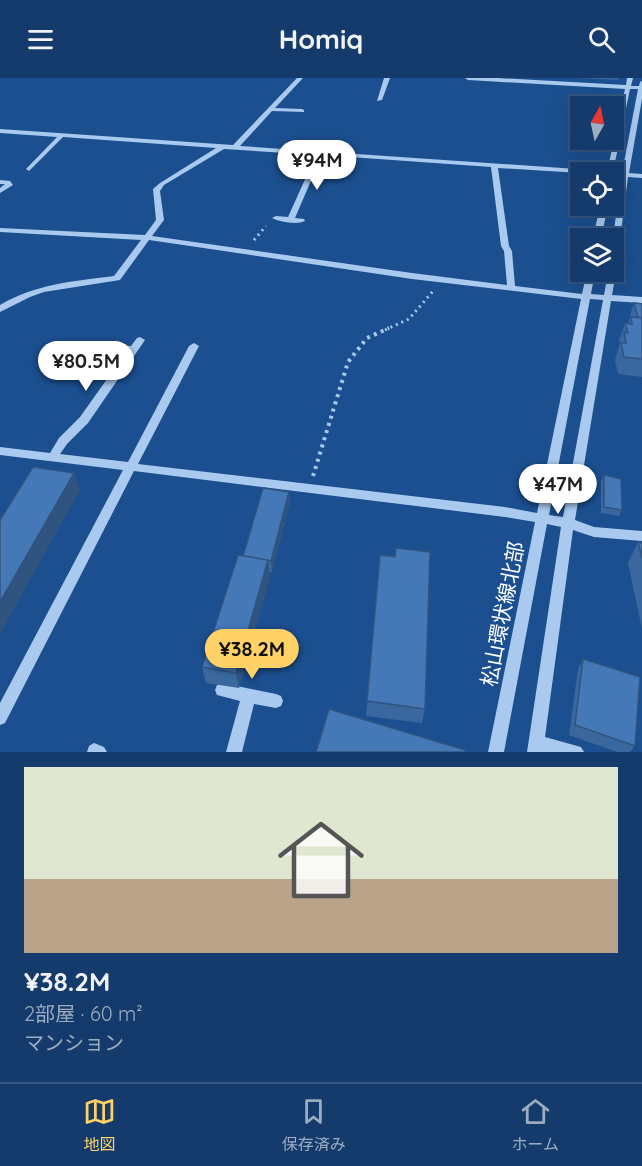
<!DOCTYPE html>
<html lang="ja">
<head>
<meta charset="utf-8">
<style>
	:root { --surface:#143b6b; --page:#214673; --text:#f1f3f6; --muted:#9dadc1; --line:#33557e; --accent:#ffd166 }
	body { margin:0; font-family:Quicksand,"Noto Sans JP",sans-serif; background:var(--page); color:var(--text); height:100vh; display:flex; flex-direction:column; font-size:22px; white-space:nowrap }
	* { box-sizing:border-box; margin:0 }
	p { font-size:20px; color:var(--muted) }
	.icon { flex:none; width:33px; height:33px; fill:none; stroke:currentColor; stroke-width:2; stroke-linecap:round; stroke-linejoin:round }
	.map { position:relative; height:674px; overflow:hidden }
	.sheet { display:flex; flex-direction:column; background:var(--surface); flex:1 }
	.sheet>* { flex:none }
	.needle { width:39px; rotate:9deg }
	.tools { position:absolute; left:570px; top:18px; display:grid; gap:12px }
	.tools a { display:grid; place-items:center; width:54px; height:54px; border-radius:0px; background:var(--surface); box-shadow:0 6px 24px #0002,0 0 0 2px var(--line); font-size:30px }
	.price { position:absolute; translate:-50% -51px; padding:0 14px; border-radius:21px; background:#fff; color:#222; font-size:20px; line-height:39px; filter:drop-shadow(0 2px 3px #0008) }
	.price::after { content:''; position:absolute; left:50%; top:36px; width:18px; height:14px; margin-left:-9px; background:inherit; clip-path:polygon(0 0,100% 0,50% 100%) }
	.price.current { background:var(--accent); color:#111 }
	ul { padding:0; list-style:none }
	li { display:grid; align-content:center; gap:12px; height:318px; padding:0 24px }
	li span { display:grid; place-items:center; height:186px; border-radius:0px; color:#555 }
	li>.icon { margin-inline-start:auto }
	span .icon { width:108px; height:108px; fill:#fffc; stroke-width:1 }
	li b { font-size:26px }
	header { display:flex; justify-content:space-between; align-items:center; height:78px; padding:0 24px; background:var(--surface); font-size:27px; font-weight:700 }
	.tab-bar { display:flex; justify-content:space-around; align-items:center; height:84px; border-top:2px solid var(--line); background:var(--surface); font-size:16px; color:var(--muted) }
	.tab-bar a { display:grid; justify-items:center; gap:3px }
	.tab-bar .current { color:var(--accent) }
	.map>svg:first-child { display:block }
</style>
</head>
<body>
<header><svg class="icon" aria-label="menu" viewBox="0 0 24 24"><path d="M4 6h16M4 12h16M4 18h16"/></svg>Homiq<svg class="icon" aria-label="search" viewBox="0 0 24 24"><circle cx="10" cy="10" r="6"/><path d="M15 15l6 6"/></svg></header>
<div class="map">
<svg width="642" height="674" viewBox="0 0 642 674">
	<rect width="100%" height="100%" fill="#1b4f8f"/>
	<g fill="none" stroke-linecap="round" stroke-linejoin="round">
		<!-- path-far1 -->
		<g stroke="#a9c9ee" stroke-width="3" stroke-dasharray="2 4" stroke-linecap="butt">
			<polyline points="254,162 266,148"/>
			<polyline points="385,252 409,241 434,212"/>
		</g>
		<!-- path -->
		<polyline stroke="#a9c9ee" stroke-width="4" stroke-dasharray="3 4.5" stroke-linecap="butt" points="313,398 348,284 367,260 389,250"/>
		<!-- minor -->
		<g fill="#a9c9ee" fill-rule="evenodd">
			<path d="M297,0H303L275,30L302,31L304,32V34L272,33L240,68L591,92L594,94L580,95L498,90L509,168L512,173L515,208L582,216L587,194H595L591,216L604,217L608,194H614V192L616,194L612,217L642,219V225L611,223L575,442L594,449L642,453V463L594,459L573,452L545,659L581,669L584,674H527L561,449L547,446L504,674H488L535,444L505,439L134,393L5,645L0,647V625L123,392L0,377V369L50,375L59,360L80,339L127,273L111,271L109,269L111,267L131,268L137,260L140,259L145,262L88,345L67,366L60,376L128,384L189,268L194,265L199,268L138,386L505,429L537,435L581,221L412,201L149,162L120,202L44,214L30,219L0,234V227C35,206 75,203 114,198L141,162L0,154V150L145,157L156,142L153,111L160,105L216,70L63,59L29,93L26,91L27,90L57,59L0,55V51L233,67ZM224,71L316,77L288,139L276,138L272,140C280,144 297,147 305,143L304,141L295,140L322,77L491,89L501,168L504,173L507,207L412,195L152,158L164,142L160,113L164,107ZM590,221L603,222L563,439L549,437Z"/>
			<polygon points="384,0 390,0 382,22 377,23"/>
			<polygon points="465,0 497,0 626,7 627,0 633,0 631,8 639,8 640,4 642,3 642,21 629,95 642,96 642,100 628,99 617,185 614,185 613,160 621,99 617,97 622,95 638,11 630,11 613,94 607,94 625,11 468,2"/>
			<polygon points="0,102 10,103 13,107 0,115 0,110 5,106 0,106"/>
			<polygon points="600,128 608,128 601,160 593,160"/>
			<polygon points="222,605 276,616 281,618 283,623 281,628 276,630 254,626 242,674 226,674 240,623 217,617 215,612 217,607"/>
			<polygon points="94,665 104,669 107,674 87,674 89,668"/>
		</g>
	</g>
	<!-- wall -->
	<g fill="#3a679d">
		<polygon points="578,0 618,0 618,2"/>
		<polygon points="634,225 642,226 642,299 618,296 615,282 620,265 619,262 625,245 628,246 630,239 630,237"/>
		<polygon points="604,397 622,432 619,438 601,435 601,403"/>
		<polygon points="289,414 290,425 272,494 269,494 270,498 239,610 206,605 202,589 243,478"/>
		<polygon points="638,464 642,465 642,551 628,485"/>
		<polygon points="380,477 425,631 422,645 366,638"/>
		<polygon points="583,581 635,668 630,674 617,674 569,657 578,591"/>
	</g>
	<!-- shaded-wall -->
	<g fill="#305480">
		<polygon points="74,395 80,412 0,556 0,524"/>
		<polygon points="289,414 290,425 272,494 271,483"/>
		<polygon points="268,482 270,498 239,610 236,595"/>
	</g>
	<!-- building -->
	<g fill="#4478b7" stroke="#305480" stroke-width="1.5">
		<polygon points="634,225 642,226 642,240 638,239"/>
		<polygon points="631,239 642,240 642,281 624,279 621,265 626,265 624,254 628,255 625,245 632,246"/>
		<polygon points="33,389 74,395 0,524 0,442"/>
		<polygon points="604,397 621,401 622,432 604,429"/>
		<polygon points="263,410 289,414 271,483 243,478"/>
		<polygon points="638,464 642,465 642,480"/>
		<polygon points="396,470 430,474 425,631 367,623 380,477 395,479"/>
		<polygon points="238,477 268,482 236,595 202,589"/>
		<polygon points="583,581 640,599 635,668 575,647"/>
		<polygon points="329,631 465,672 465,674 316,674"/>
	</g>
	<g text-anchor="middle" stroke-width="4.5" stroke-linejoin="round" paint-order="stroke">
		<!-- street labels -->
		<g font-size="21" fill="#fff" stroke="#1b4f8f">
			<text transform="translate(503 536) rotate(-79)" y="7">松山環状線北部</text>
		</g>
	</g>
</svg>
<div class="tools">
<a><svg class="needle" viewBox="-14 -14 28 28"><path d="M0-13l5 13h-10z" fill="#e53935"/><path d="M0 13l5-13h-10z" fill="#9dadc1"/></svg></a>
<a><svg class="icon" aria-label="locate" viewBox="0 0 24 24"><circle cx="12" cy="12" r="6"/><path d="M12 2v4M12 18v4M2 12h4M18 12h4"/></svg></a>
<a><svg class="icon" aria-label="layers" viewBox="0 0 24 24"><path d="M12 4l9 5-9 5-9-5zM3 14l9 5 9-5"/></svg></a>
</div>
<b class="price" style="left:317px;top:113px">¥94M</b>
<b class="price" style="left:86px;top:314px">¥80.5M</b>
<b class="price" style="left:558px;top:437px">¥47M</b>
<b class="price current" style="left:252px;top:602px">¥38.2M</b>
</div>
<section class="sheet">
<ul>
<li><span style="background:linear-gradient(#dfe7d0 60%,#b9a48a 0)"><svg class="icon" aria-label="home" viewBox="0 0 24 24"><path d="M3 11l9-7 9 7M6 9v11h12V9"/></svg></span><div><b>¥38.2M</b><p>2部屋 · 60 m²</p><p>マンション</p></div></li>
</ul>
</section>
<nav class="tab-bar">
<a class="current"><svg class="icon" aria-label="map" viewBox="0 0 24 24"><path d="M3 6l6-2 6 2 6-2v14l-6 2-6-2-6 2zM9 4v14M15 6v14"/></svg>地図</a>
<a><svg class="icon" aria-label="saved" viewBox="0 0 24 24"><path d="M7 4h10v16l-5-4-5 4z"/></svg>保存済み</a>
<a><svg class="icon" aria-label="home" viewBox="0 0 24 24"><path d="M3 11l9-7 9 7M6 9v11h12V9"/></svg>ホーム</a>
</nav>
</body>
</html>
